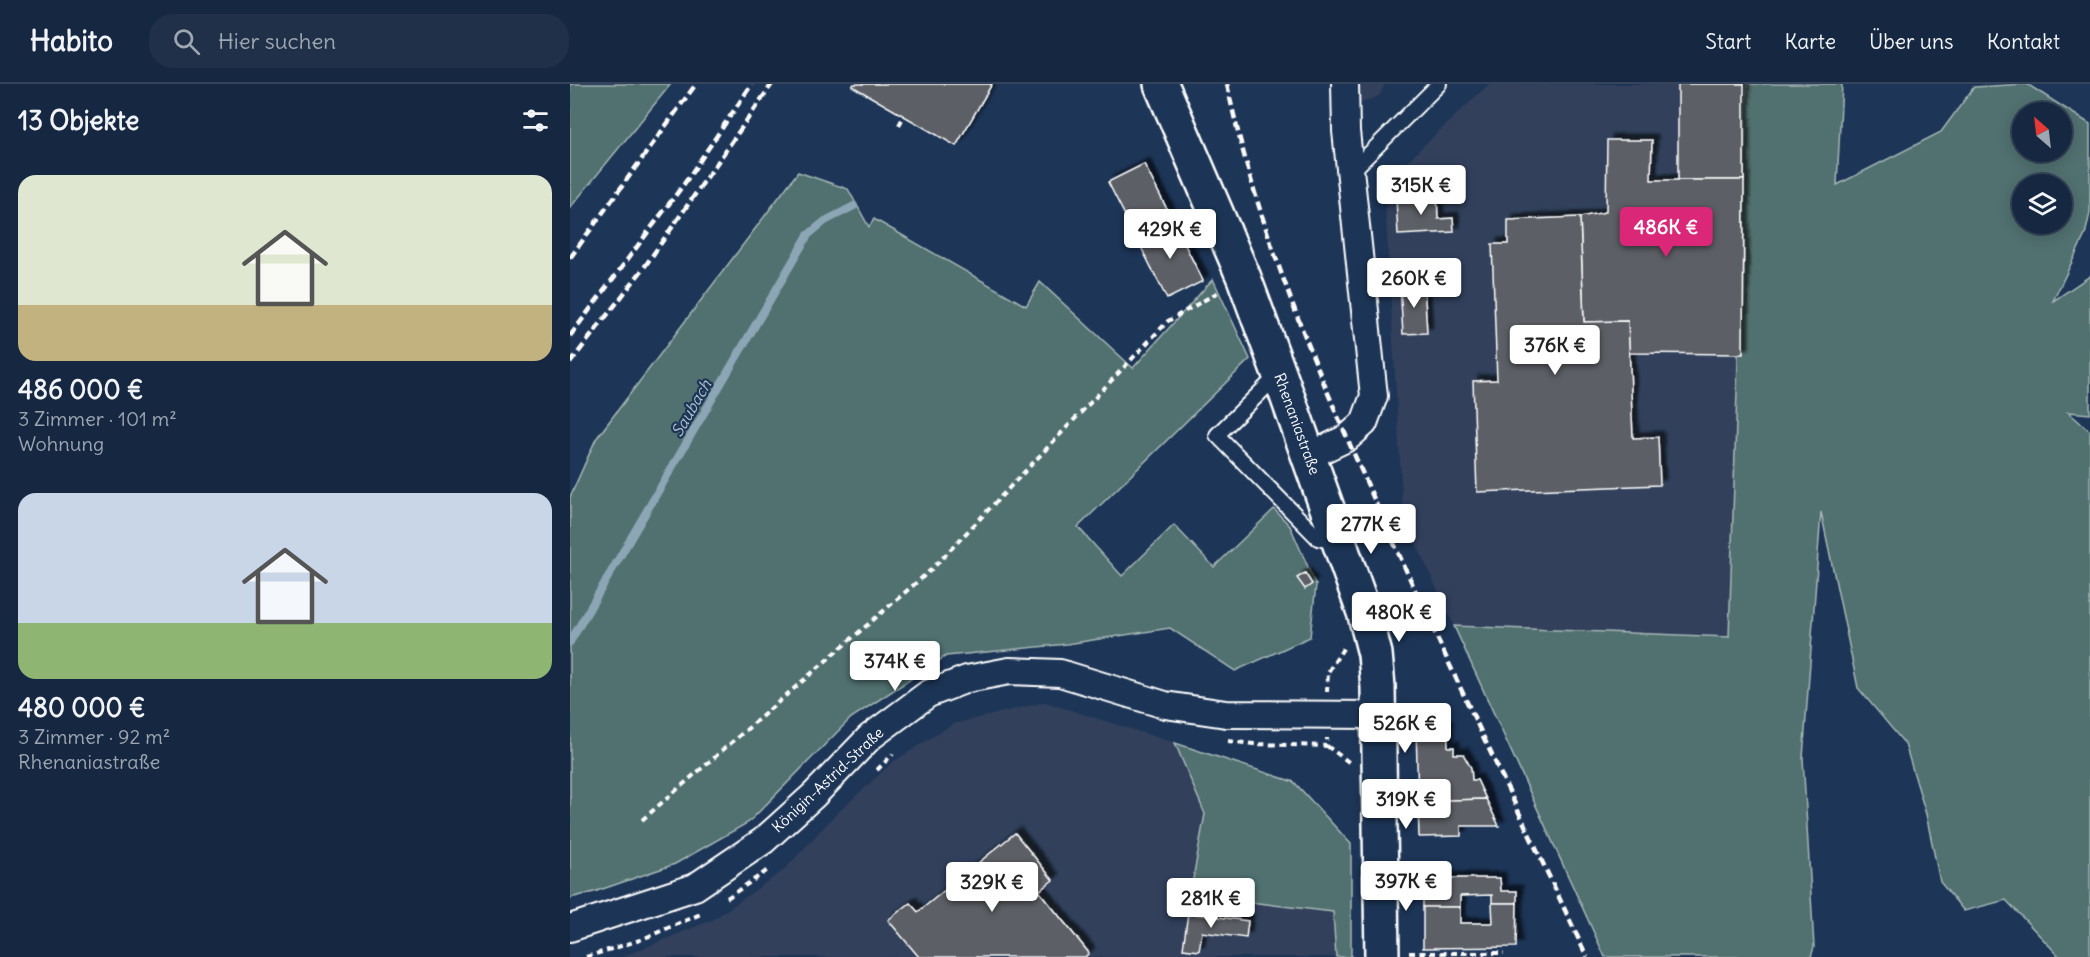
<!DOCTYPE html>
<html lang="de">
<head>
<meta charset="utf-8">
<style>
	:root { --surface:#162841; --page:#1f3048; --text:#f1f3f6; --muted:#9ea6b1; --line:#35445a; --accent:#db2777 }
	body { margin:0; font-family:Delius,sans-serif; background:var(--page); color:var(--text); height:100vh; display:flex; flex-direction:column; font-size:22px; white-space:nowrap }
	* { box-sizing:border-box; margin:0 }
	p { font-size:20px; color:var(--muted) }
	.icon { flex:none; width:33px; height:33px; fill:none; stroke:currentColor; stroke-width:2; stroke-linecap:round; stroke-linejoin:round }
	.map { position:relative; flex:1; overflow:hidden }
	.sheet { display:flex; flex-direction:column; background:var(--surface); width:570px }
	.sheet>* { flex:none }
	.needle { width:39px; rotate:332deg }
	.tools { position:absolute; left:1442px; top:18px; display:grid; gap:12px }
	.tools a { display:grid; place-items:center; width:60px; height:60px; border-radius:50%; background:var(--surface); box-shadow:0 3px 15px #0003,0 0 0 2px var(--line); font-size:30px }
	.price { position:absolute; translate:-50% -51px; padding:0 14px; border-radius:6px; background:#fff; color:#222; font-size:20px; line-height:39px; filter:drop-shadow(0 2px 3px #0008) }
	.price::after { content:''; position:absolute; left:50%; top:36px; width:18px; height:14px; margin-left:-9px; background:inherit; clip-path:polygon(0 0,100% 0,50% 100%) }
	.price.selected { background:var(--accent); color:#fff }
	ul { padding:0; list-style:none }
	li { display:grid; align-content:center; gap:12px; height:318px; padding:0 18px }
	li span { display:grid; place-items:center; height:186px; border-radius:18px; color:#555 }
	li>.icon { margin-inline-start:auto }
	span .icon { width:108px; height:108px; fill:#fffc; stroke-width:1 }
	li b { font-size:26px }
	h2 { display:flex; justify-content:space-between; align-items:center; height:72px; padding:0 18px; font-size:26px }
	header { display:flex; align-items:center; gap:36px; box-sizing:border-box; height:84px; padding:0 30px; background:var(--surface); border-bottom:2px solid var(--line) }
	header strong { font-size:28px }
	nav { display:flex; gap:33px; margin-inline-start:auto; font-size:21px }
	.search { width:420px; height:54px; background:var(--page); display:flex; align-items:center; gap:15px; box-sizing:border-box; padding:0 21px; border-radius:24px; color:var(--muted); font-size:22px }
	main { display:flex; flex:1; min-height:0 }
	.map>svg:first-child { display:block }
</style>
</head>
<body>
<header>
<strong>Habito</strong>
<div class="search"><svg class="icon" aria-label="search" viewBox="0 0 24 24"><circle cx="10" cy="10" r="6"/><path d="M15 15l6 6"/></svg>Hier suchen</div>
<nav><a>Start</a><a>Karte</a><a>Über uns</a><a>Kontakt</a></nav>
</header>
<main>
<section class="sheet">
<h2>13 Objekte<svg class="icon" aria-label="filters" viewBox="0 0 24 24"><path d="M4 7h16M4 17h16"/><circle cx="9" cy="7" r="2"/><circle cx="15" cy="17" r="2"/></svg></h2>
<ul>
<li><span style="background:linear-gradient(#dfe7d0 70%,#c2b280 0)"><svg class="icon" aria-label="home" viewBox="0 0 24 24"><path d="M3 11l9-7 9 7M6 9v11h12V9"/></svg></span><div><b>486 000 €</b><p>3 Zimmer · 101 m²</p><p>Wohnung</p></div></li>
<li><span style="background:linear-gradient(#c9d6e8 70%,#8fb573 0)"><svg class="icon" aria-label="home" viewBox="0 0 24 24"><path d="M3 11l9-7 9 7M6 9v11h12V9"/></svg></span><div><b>480 000 €</b><p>3 Zimmer · 92 m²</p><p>Rhenaniastraße</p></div></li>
</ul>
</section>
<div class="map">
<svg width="1520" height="873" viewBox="0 0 1520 873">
	<defs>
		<filter id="shadow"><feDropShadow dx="5.5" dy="-5.5" stdDeviation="1.5" flood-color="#0009"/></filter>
	</defs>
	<rect width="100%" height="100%" fill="#1d3557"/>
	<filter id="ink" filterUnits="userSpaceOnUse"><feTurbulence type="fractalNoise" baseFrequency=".0167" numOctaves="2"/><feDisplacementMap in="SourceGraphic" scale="12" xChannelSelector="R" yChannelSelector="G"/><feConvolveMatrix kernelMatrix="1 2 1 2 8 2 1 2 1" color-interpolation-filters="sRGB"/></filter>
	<g filter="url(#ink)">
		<!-- built -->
		<g fill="#30415b">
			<polygon points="786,0 815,0 809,12 786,21"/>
			<polygon points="919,0 1177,0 1159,554 884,542 833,431 814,99"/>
			<polygon points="475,618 605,659 635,730 620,811 763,828 766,873 52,873 144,835 214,786 264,732 324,677 383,640"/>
		</g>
		<!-- green -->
		<g fill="#51706f" stroke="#a8b8b7" stroke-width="1.5" fill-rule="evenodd">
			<polygon points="0,0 101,0 0,124"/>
			<path d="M1177,0H1272L1267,101L1371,48L1404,3L1457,0L1520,40V129L1515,151L1483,217L1520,192V330L1498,328L1520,347V873H1490L1436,816L1394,827L1370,798L1356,730L1335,660L1288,604L1251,428L1233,674L1244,863L1241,873H1035L884,542L1159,553ZM1452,28H1491V68H1452ZM1452,100H1491V140H1452Z"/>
			<polygon points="228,88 278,105 299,143 304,135 456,222 470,198 563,284 643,195 680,275 508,443 552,492 604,441 644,483 704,425 720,442 746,501 740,553 665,587 600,544 497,560 376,572 281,634 179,738 105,780 24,808 0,814 0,413 26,355"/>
			<polygon points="605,659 724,698 781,760 781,873 766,873 763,828 620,811 635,730"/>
		</g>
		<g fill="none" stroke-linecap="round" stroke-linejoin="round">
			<!-- stream -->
			<polyline stroke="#8ca6b5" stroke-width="8" points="0,558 238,151 255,137 284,122"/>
		</g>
		<!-- building -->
		<g fill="#5b5e65" stroke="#fff" stroke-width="1.5" filter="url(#shadow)">
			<polygon points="284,0 422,0 386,62 282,2"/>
			<rect x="1108" y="0" width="66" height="96"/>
			<polygon points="1037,56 1082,56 1081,96 1174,96 1173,270 1059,269 1058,237 1014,238 1010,133 1036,128"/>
			<polygon points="574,80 603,137 567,155 538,98"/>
			<polygon points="867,111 868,135 883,134 884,148 828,151 826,114"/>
			<polygon points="1010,133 1014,238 1058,237 1063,354 1088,353 1090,401 907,408 903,297 927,296 922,160 938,160 938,136"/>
			<polygon points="603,137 633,197 597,215 567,155"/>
			<polygon points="854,199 857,249 833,250 830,201"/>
			<polygon points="735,489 742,500 735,505 727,494"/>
			<polygon points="877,643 878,663 884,663 884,670 893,670 901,684 902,696 907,696 916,715 848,717 846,644"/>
			<polygon points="916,715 929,742 891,742 891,752 849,753 848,717"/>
			<polygon points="445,749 483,796 469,807 519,869 515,873 349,873 318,836 340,819 348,828"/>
			<polygon points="853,794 930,794 931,807 947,807 947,819 922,819 922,811 890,812 890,823 853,823"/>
			<polygon points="922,819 947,819 946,863 853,864 853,823 890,823 890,839 923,839"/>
			<polygon points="618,829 678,837 676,854 632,848 629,867 613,865"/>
		</g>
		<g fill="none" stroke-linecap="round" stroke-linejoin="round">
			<!-- lane casing -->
			<g stroke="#fff" stroke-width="18">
				<g id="lane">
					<polyline points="780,89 869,0"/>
					<polyline points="708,291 647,351 748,454 768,459"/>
				</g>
			</g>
			<!-- street casing -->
			<g stroke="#fff" stroke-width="30">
				<g id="street">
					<polyline points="739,372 777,354 794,339 804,312 776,47 775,0"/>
					<polyline points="0,844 125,803 193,757 244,711 300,653 358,610 397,595 439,587 490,589 595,621 656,630 808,631"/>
				</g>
			</g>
			<!-- secondary casing -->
			<g stroke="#fff" stroke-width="38">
				<polyline id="secondary" points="591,0 674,194 709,289 795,531 805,570 808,603 812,873"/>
			</g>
			<!-- path -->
			<g stroke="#fff" stroke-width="4" stroke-dasharray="6 4.5" stroke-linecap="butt">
				<polyline points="329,41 334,32"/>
				<polyline points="757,608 758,588 774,563"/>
				<polyline points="658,657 684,660 757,662 757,654"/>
				<polyline points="757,662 780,679"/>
				<polyline points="307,686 323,670"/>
				<polyline points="72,736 362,485 598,237 650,207"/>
				<polyline points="157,814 198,786"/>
				<polyline points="839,869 934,869"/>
				<polyline points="16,873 70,856 133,829"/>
			</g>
			<!-- lane -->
			<use href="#lane" stroke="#1d3557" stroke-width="14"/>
			<!-- street -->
			<use href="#street" stroke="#1d3557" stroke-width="26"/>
			<!-- secondary -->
			<use href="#secondary" stroke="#1d3557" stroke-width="33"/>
			<!-- rail -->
			<g stroke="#fff" stroke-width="4.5" stroke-dasharray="9 4.5" stroke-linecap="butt">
				<path d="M657,0C690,158 756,309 822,455C885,595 952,734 1017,873"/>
				<polyline points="0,174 126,0"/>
				<polyline points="0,252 114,100 182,0"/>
				<polyline points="0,279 73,185 202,0"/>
			</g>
		</g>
	</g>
	<g text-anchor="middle" stroke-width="4.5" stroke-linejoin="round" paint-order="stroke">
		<!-- street labels -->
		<g font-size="15" fill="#fff" stroke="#1d3557">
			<text transform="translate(727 340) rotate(70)" y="5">Rhenaniastraße</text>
			<text transform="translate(258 696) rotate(-43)" y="5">Königin-Astrid-Straße</text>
		</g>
		<!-- water labels -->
		<g font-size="16" font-style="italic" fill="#b2c4ce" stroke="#1d3557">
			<text transform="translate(121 324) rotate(-60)" y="6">Saubach</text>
		</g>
	</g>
</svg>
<div class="tools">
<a><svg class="needle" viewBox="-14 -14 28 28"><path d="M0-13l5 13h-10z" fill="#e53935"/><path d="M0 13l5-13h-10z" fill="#9ea6b1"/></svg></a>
<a><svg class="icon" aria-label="layers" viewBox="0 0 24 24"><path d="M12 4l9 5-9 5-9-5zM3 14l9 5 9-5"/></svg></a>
</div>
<b class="price" style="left:851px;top:132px">315K €</b>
<b class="price selected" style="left:1096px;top:174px">486K €</b>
<b class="price" style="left:600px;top:176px">429K €</b>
<b class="price" style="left:844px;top:225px">260K €</b>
<b class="price" style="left:985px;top:292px">376K €</b>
<b class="price" style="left:801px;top:471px">277K €</b>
<b class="price" style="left:829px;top:559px">480K €</b>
<b class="price" style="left:325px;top:608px">374K €</b>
<b class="price" style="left:835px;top:670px">526K €</b>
<b class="price" style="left:836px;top:746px">319K €</b>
<b class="price" style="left:836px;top:828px">397K €</b>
<b class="price" style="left:422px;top:829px">329K €</b>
<b class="price" style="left:641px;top:845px">281K €</b>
</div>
</main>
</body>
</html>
